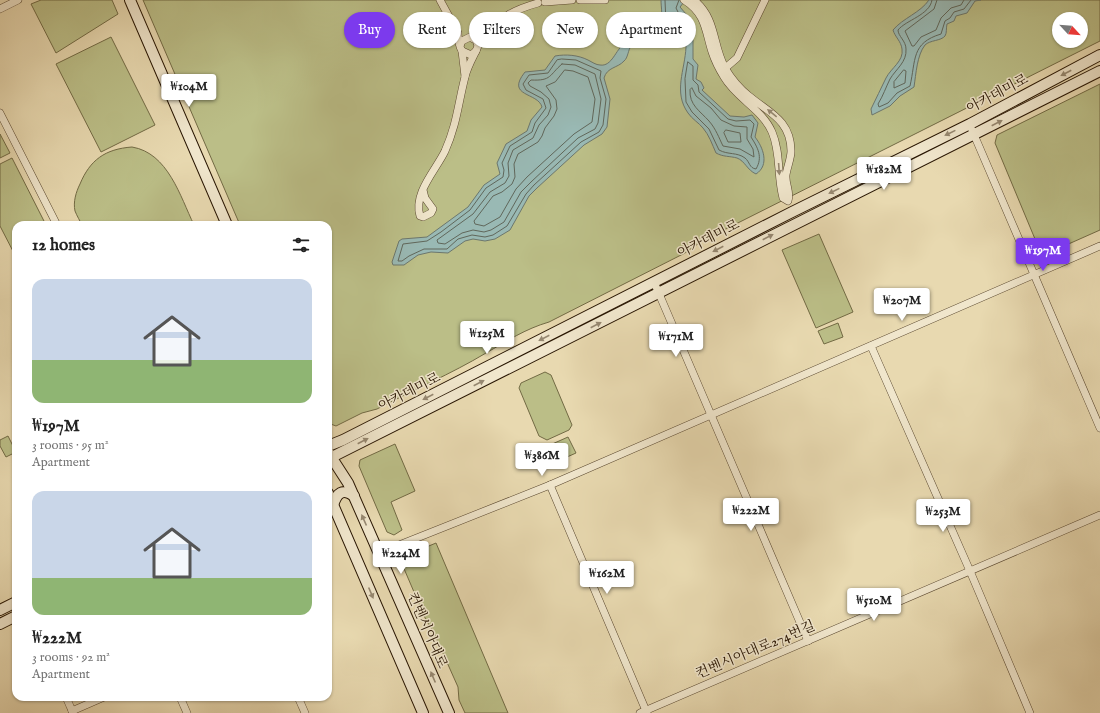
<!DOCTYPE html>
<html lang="en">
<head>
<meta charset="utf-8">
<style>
	:root { --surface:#fff; --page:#f2f2f2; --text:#222; --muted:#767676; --accent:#7c3aed }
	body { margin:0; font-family:"IM FELL English","Noto Serif KR",serif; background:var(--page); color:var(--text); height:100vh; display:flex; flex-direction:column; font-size:15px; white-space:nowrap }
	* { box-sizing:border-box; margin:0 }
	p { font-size:13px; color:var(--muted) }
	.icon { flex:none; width:22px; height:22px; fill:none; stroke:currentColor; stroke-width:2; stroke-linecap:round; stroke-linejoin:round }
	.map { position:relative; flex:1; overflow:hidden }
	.details { position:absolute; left:12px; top:221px; width:320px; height:480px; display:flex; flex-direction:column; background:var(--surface); border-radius:12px; box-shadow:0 1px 3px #0004 }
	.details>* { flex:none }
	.hud { position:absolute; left:344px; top:12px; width:380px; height:36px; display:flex; gap:8px }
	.needle { width:26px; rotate:116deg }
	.tools { position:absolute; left:1052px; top:12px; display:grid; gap:8px }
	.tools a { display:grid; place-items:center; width:36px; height:36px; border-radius:50%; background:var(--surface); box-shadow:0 1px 3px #0004; font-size:20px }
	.price { position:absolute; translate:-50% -34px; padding:0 9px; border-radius:4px; background:#fff; color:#222; font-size:13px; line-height:26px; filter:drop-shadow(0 1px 2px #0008) }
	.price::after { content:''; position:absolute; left:50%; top:24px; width:12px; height:9px; margin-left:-6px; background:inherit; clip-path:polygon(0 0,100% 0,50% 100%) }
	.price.selected { background:var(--accent); color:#fff }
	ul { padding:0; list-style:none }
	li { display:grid; align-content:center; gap:8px; height:212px; padding:0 20px }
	li span { display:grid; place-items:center; height:124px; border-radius:12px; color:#555 }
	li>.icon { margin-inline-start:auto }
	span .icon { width:72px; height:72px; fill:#fffc; stroke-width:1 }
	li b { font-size:17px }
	h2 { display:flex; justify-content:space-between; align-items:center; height:48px; padding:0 20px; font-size:17px }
	.chip { padding:0 14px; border-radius:18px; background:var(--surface); box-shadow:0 1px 3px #0004; font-size:14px; line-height:36px }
	.chip.selected { background:var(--accent); color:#fff }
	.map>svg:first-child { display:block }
</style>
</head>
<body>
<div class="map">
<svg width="1100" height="713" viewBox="0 0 1100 713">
	<rect width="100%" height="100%" fill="#e8d9b0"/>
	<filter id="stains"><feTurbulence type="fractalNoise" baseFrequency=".005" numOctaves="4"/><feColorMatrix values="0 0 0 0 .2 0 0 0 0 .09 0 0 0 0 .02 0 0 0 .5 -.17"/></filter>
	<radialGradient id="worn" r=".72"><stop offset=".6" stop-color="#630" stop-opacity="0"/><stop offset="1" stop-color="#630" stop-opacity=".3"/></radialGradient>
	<!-- green -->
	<g fill="#bbbe87" stroke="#726a44" fill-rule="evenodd">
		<polygon points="41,0 112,0 118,14 56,53 31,4"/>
		<path d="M143,0H1100V41L702,241L685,253L549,322C525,329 507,341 486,353C451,374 413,390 377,409L362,413L336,426L328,423V225H240ZM1059,19H1081V41H1059Z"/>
		<polygon points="111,37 155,125 101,152 56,64"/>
		<polygon points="1100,84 1100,230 1046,254 1040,251 995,143 997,135"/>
		<polygon points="0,134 10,153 0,158"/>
		<path d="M132,147C168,153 180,196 194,225H82C80,221 77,216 75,211C73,202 76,192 80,184C90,160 105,149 132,147Z"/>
		<polygon points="12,158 46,225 16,225 16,257 0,226 0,164"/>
		<polygon points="819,234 853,312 816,328 782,250"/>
		<polygon points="838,323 843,337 824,344 818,331"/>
		<polygon points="545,372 551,375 572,425 569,430 547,440 539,436 519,388 521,383"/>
		<polygon points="8,436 16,452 6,457 0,446 0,440"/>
		<polygon points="568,437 576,453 549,465 541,449"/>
		<polygon points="395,444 415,491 391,502 402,530 394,535 387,532 359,466 360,460"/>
		<polygon points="436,543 508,713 465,713 459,700 458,687 433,631 426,620 402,564 405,556"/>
	</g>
	<!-- water -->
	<g fill="#99b9b4" stroke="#6c776d">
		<path d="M661,0H680L684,2L680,7L692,21L689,29L687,31L693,40V59L698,65L696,79L701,82L704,88L702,90L730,116L744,117L752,115L758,123L755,137C763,147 770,165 756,174C747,170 745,161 737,158C730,156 723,157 716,153C712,144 709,135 703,128C699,123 692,119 688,113C673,92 685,70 686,47C686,43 684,39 684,33L671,28C660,31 659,40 650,43C645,45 637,43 631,46C628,50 628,58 624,61C618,68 607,67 604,78L610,99L607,127L602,134L584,145L537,188L529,196L510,230L495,239L485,241L473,239L465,241L448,253L431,252L418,255L404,265H393L392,262L399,241L402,239L427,237L468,207L484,185L500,174L497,163L506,144L527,131L531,120L542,107C538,92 505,97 525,72L545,70L555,56C566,54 578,55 588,60C592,62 596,65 600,65C612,67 616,49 624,44C637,35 654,42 661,25C663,18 661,7 661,0Z"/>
		<path d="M929,0H981L975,1L967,13L956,16L954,21L947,24C946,28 947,33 945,36C941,41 930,40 925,45C917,55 916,74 914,87L900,96L890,106L872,115L871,109C876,99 881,88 886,78C891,68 904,61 902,49C901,41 895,37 893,30C903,18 920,13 929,0Z"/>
	</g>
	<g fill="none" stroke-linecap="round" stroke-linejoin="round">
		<!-- shore -->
		<g stroke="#60675b" stroke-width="1">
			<polyline points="665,0 666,24 675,24 685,27 687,21 678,12 676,8 679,0"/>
			<path d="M932,0C930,15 906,20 898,30C898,36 906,41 906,49C907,62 896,69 890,79C886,87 883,96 878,104L879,107L888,103L897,93L910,86C916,60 911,43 941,34L945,21L950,18L954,12L964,9L971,0"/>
			<polyline points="937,0 934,9 905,31 912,46 914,46 921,37 936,30 941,18 951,8 961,5 964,0"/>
			<polygon points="562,59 576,60 601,71 600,78 606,99 603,125 599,132 581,142 534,185 526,194 507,226 493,235 485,237 472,235 458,239 447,249 424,249 409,256 402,261 398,261 403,244 427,241 441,232 470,210 486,188 503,177 504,170 502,163 510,146 532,132 535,123 546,108 543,99 526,90 523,84 529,75 548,73 557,60"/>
			<path d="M688,62L693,66V80L698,85L699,92L728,119L736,121L750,120L754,124L751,137C758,148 763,157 756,169C749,168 750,162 745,158C737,152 728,155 719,150L709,129L692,112L686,102L685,79Z"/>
			<path d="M562,64L575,65L595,74L601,99L598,123L595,129L578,138L531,182L521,192L504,222L491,230L484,232L473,230L462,233L445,244L438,243L437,240L473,214L490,192L505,183L509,176L508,163L513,150L533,138L539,125L548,115L551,107L549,99L541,92L530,86L528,83L531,80C552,81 549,75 562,64Z"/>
			<polygon points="565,70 573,71 588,77 595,99 592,122 574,134 527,177 516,189 500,217 484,226 475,224 474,221 493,196 502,192 512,184 515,177 514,164 518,154 538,142 542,136 545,128 554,116 557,109 556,100 546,86 555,82"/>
			<polygon points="904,70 906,71 905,83 894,88 894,82"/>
			<path d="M692,88L696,96L711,108L721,120L734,126L747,127V139L753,149L754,157L740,149L723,146C719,138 716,129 709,121C700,111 689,105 690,90Z"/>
			<polygon points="726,130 740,133 741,142 728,142 724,133"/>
		</g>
		<!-- street casing -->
		<g stroke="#58462e" stroke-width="8">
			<g id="street">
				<path d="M440,0L458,33C458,39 459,46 462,51L471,55L476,51L478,46L476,40L470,37L462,41L460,46"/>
				<polyline points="580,0 605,0"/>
				<path d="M684,0C706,14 705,30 712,52C715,61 719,69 724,77C737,99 762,109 772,132C781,153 777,176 783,198L788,201C791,192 785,184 786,175C787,167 791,159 791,151C791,120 768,112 749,96C739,88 731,78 725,68C712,44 717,19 694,0"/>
				<polyline points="545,2 572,0"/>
				<polyline points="0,9 18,0"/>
				<path d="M474,39C488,38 497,22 508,15C518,9 527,6 538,3"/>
				<polyline points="462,51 465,76"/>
				<polyline points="723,70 737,58 765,0"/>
				<polyline points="0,113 57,225"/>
				<polyline points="972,130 1100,428"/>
				<path d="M423,190L425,198L433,209L431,213L423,217L420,216C413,193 436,170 445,151C457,124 458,104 465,77C467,68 472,59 476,51"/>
				<polyline points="654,282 808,641"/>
				<polyline points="871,346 970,571 1030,713"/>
				<polyline points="550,485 647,713"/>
				<polyline points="379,553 550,485 1100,246"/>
				<polyline points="66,697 73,713"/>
				<polyline points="180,697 187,713"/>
				<polyline points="298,697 305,713"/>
				<polyline points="72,711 104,697"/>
				<polyline points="640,713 1100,515"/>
			</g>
		</g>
		<!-- secondary casing -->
		<g stroke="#281502" stroke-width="12">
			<g id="secondary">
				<polyline points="130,0 227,225"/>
				<polyline points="328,446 343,440 792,212 970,124 1100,55"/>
				<polyline points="328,452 348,483 449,713"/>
				<polyline points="328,459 1100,71"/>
				<polyline points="328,493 423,713"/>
				<path d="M333,505C337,493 342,488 354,496"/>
				<polyline points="0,610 16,602"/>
				<polyline points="0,624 16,616"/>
			</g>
		</g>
		<!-- street -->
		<use href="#street" stroke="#f0e6cc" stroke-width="7"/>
		<!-- secondary -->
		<use href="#secondary" stroke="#f0e6cc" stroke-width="10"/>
	</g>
	<!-- one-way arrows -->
	<defs><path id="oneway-solid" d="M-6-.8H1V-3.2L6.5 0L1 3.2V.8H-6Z"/></defs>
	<g fill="#968871">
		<use href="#oneway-solid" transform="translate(1066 73) rotate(152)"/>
		<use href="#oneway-solid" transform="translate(772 113) rotate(-141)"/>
		<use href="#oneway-solid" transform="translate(997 123) rotate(-27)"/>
		<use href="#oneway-solid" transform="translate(950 133) rotate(154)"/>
		<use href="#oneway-solid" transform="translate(779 169) rotate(86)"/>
		<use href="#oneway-solid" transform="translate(834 191) rotate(154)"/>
		<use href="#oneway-solid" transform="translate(768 237) rotate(-27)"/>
		<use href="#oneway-solid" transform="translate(718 249) rotate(153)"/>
		<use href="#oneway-solid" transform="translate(596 325) rotate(-27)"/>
		<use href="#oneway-solid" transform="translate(544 338) rotate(153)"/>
		<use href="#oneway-solid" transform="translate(479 383) rotate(-27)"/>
		<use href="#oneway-solid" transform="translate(428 397) rotate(153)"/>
		<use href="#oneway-solid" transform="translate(363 441) rotate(-27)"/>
		<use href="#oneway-solid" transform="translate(364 520) rotate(-114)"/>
		<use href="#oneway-solid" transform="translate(371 593) rotate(67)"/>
		<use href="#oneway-solid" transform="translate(433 677) rotate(-113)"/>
	</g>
	<g text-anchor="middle" stroke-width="3" stroke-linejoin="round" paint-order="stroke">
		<!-- street labels -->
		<g font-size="14" fill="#281502" stroke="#f0e6cc">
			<text transform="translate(997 93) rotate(-28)" y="5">아카데미로</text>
			<text transform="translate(708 238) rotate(-27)" y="5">아카데미로</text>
			<text transform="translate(409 391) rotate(-27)" y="5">아카데미로</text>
			<text transform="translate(428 630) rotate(67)" y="5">컨벤시아대로</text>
			<text transform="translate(755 649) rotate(-23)" y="5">컨벤시아대로274번길</text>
		</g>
	</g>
	<rect width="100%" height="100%" filter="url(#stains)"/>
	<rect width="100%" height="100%" fill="url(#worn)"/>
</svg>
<div class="tools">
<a><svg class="needle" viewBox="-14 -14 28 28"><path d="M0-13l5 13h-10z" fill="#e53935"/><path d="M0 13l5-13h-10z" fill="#767676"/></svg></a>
</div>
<b class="price" style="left:189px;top:108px">₩104M</b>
<b class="price" style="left:884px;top:191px">₩182M</b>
<b class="price selected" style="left:1043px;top:272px">₩197M</b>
<b class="price" style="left:902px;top:322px">₩207M</b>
<b class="price" style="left:487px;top:355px">₩125M</b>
<b class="price" style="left:676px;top:358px">₩171M</b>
<b class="price" style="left:542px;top:477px">₩386M</b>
<b class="price" style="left:751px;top:532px">₩222M</b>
<b class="price" style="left:943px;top:533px">₩253M</b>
<b class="price" style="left:401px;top:575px">₩224M</b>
<b class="price" style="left:607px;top:595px">₩162M</b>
<b class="price" style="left:874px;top:622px">₩510M</b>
<div class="hud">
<a class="chip selected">Buy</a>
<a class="chip">Rent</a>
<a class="chip">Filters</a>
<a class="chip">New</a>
<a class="chip">Apartment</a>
</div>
<section class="details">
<h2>12 homes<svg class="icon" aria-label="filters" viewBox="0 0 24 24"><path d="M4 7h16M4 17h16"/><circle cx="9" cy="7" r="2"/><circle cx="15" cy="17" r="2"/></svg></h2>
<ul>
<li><span style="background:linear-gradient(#c9d6e8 65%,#8fb573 0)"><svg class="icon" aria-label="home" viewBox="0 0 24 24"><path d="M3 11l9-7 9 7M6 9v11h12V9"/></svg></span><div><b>₩197M</b><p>3 rooms · 95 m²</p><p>Apartment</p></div></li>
<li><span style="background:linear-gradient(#c9d6e8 70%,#8fb573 0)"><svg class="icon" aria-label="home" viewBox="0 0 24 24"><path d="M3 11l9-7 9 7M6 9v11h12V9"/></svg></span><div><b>₩222M</b><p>3 rooms · 92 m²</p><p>Apartment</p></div></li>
</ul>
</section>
</div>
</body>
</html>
